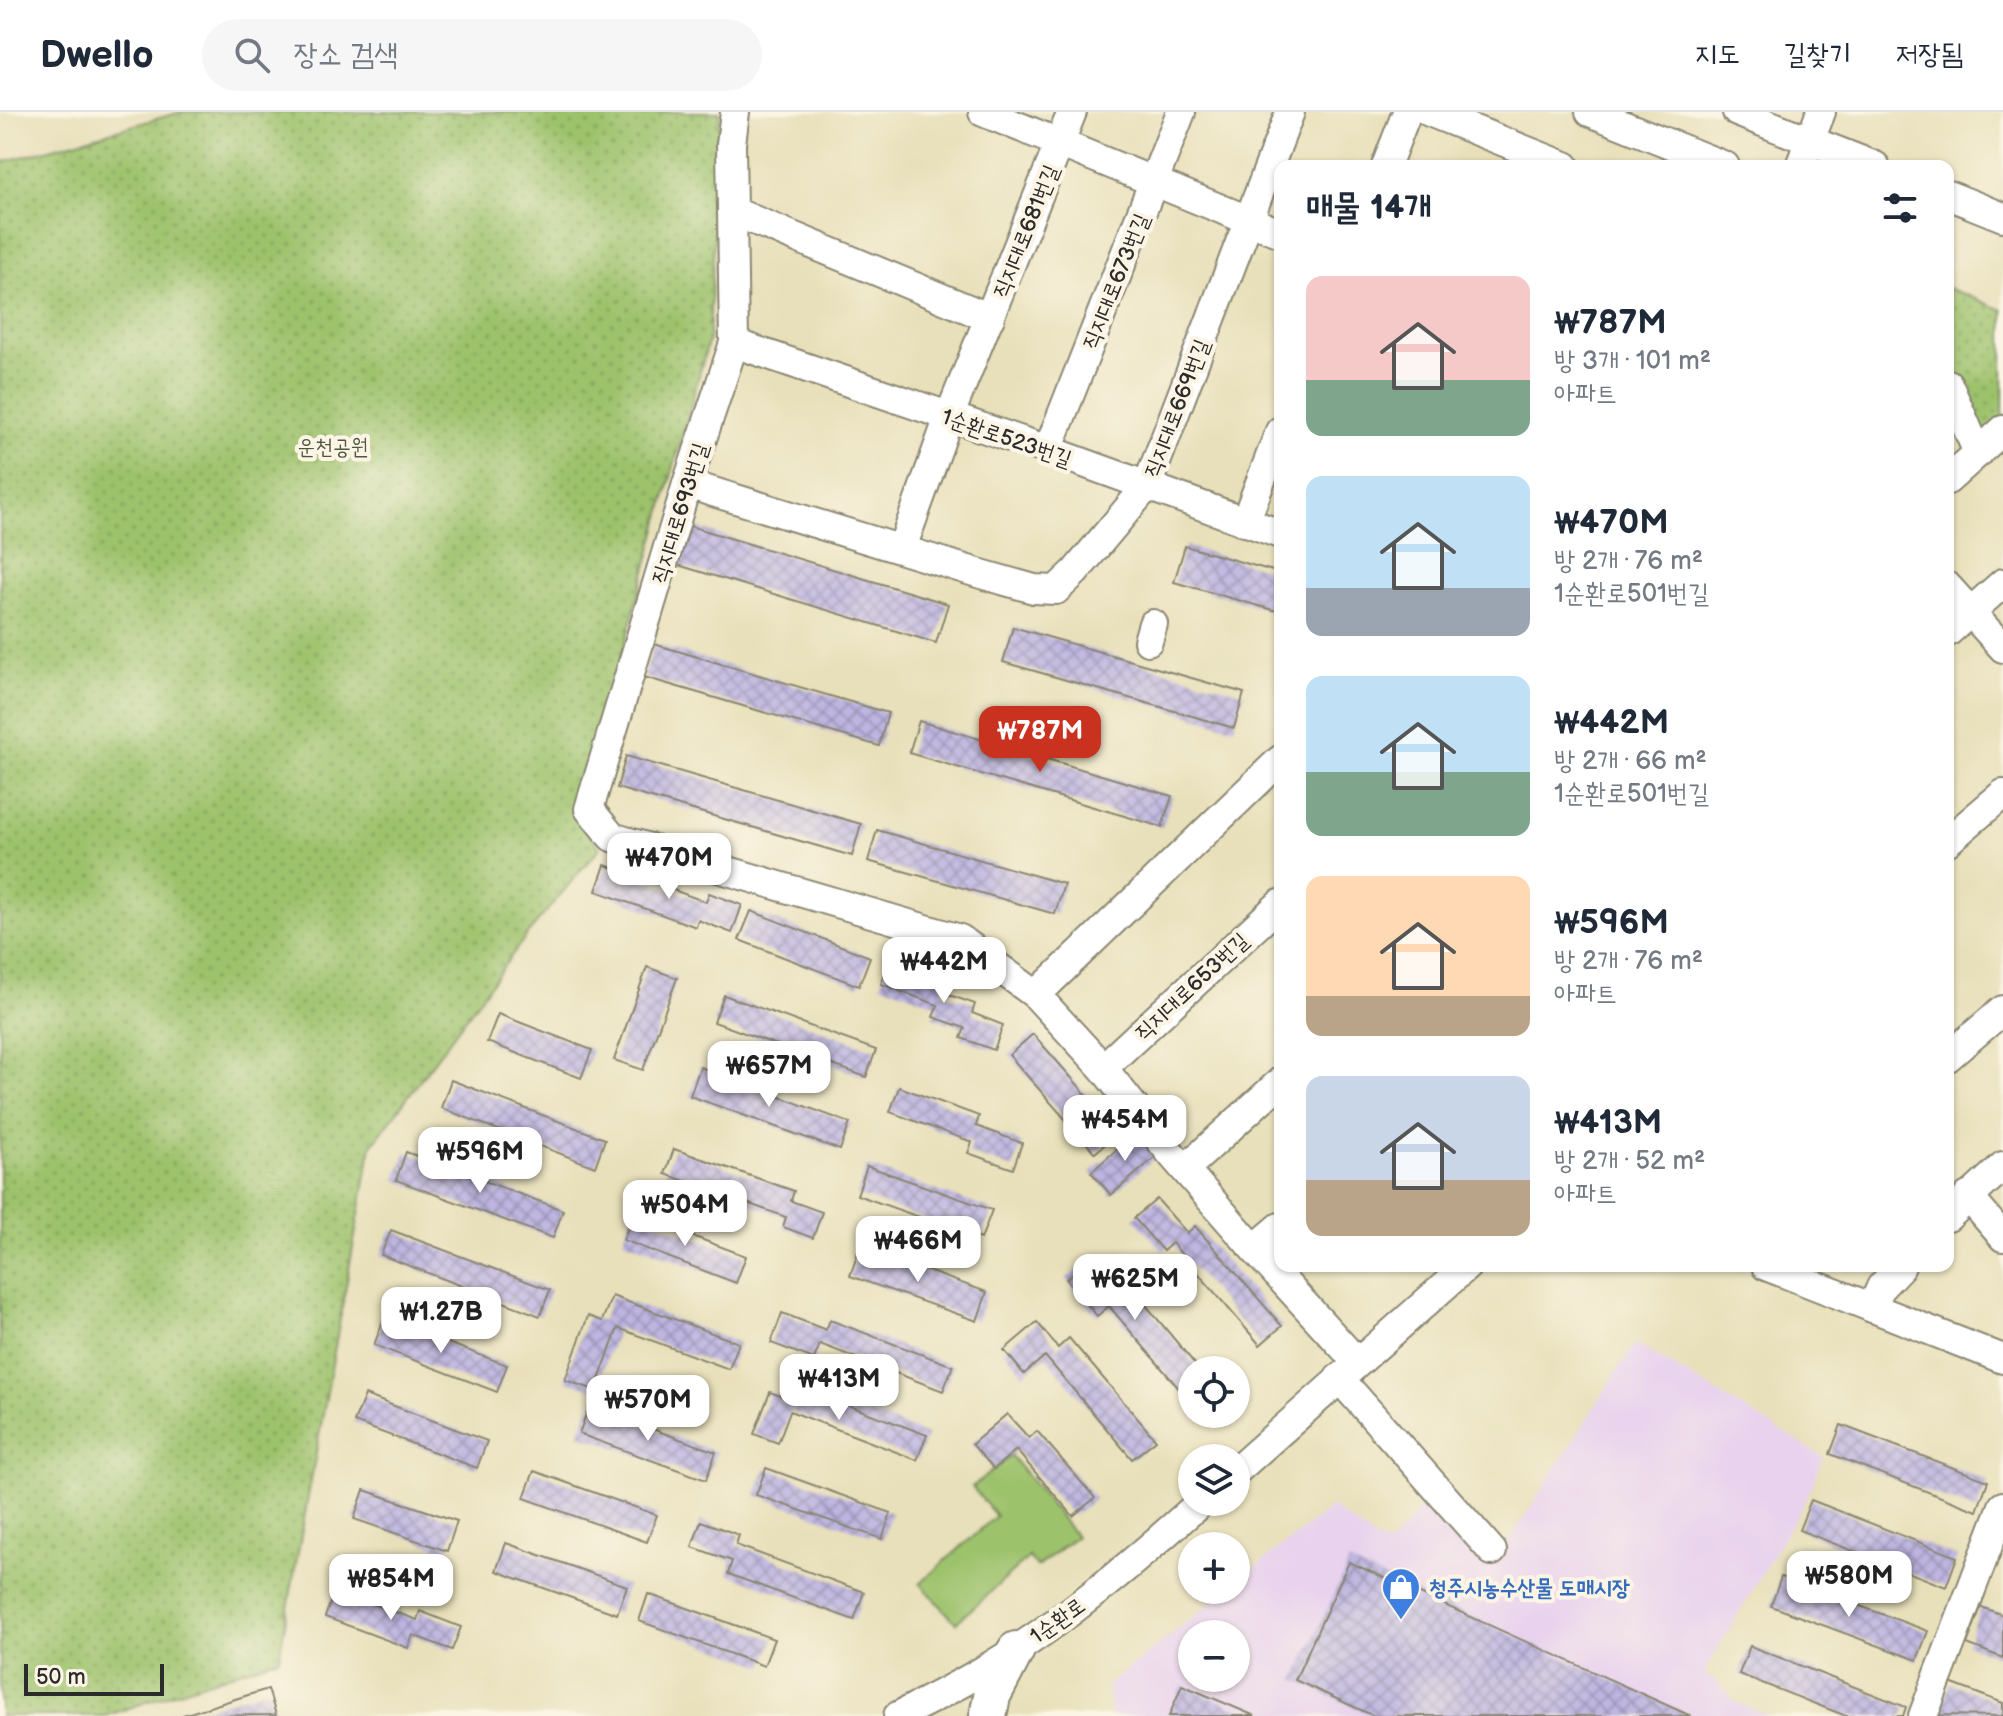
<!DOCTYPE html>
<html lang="ko">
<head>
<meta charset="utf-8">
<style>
	:root { --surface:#fff; --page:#f6f6f7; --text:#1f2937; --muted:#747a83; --line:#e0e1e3; --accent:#c8321e }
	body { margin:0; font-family:"Balsamiq Sans","Poor Story",sans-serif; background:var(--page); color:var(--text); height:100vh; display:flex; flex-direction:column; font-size:30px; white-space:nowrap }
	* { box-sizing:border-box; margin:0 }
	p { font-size:26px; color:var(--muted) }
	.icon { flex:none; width:44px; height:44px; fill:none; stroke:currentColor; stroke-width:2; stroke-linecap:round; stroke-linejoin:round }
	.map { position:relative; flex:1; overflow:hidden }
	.drawer { position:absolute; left:1274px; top:48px; width:680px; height:1112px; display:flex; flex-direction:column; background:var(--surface); border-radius:16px; box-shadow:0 2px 6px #0004 }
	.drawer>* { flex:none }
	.buttons { position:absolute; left:1178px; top:1244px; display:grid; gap:16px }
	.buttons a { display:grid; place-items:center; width:72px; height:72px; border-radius:50%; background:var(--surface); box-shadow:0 2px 6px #0004; font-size:40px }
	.scale { position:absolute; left:24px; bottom:20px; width:140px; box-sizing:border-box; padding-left:8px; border:4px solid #2b2b2b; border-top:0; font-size:22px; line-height:28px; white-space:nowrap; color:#2b2b2b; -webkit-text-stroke:6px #fcf5e5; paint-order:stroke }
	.price { position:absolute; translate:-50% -68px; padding:0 18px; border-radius:16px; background:#fff; color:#222; font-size:26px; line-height:52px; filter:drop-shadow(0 2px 4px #0008) }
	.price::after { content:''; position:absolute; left:50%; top:48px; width:24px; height:18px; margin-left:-12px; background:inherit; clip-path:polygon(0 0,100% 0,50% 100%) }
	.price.selected { background:var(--accent); color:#fff }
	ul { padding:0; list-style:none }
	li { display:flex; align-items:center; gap:24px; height:200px; padding:0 32px }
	li span { display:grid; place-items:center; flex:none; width:224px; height:160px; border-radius:16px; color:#555 }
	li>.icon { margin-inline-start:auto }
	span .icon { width:96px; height:96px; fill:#fffc; stroke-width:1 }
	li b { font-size:34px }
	h2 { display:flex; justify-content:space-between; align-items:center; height:96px; padding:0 32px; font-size:34px }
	header { display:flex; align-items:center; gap:48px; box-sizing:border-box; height:112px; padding:0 40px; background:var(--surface); border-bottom:2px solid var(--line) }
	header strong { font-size:38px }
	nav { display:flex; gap:44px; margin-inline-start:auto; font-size:28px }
	.search { width:560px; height:72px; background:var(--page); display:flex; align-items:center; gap:20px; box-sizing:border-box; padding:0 28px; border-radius:44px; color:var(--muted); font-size:30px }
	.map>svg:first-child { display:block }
</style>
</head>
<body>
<header>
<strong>Dwello</strong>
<div class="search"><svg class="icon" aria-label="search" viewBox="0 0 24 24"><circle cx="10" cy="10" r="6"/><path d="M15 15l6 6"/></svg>장소 검색</div>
<nav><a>지도</a><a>길찾기</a><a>저장됨</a></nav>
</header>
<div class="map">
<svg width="2003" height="1604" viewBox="0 0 2003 1604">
	<defs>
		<pattern id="park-dots" width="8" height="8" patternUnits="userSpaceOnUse" patternTransform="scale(2)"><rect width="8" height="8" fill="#9dc26c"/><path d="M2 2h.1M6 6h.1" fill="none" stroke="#809e59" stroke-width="1.8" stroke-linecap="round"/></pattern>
		<pattern id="building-cross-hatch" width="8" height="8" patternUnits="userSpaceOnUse" patternTransform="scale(2)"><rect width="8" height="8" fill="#beb6e1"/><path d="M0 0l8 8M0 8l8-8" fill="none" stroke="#9b94b7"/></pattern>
	</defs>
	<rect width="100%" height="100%" fill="#fcf5e5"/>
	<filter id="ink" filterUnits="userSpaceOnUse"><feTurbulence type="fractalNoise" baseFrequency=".0125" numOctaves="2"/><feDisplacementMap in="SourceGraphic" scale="16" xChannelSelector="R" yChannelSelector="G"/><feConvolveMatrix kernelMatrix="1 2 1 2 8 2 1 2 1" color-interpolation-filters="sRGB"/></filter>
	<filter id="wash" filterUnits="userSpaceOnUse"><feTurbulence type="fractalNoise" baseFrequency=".006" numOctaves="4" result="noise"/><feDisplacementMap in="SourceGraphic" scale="32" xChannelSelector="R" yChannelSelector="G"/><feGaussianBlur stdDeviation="1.8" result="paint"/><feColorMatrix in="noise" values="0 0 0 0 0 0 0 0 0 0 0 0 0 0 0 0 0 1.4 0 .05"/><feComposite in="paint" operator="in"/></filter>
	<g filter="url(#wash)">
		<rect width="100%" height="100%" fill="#e8e0ba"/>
		<!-- built -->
		<path fill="#e8d2ee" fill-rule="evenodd" d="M1635,1231L1823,1345L1808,1383L1704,1561L1717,1570L1737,1591L1771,1604H1691L1349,1450L1296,1568L1374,1604H1111L1107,1574L1227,1478H1236V1471L1331,1395L1378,1429L1390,1433L1428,1386L1480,1439L1510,1428ZM1192,1522H1236V1566H1192Z"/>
		<!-- grass -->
		<polygon fill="#9dc26c" stroke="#64764c" stroke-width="2" points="1011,1344 1076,1424 1037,1455 1029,1445 956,1511 920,1471 996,1404 972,1375"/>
		<!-- park -->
		<g fill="url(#park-dots)" stroke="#64764c" stroke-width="2">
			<polygon points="181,0 720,0 709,227 577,706 600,736 529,820 371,1035 279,1546 105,1604 0,1604 0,51"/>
			<polygon points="1948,176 2003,198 2003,312 1977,326 1948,257"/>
		</g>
		<g id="blocks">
			<!-- building -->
			<g fill="url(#building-cross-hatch)">
				<polygon points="690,414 948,492 936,531 678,453"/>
				<polygon points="1185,434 1280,461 1280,500 1174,470"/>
				<polygon points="1013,515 1244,581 1234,616 1003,550"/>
				<polygon points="654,532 888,601 879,634 644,565"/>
				<polygon points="919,609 1172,684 1162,715 909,641"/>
				<polygon points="626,644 861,712 852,744 617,676"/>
				<polygon points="877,718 1064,772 1055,802 868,749"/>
				<polygon points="605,753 706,790 709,781 742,793 732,821 698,808 696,815 596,779"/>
				<polygon points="751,799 870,845 859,874 739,828"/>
				<polygon points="889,850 944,870 941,880 975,892 972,901 1003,913 994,938 961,926 965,916 933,905 938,893 881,872"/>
				<polygon points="647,855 677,866 643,958 614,948"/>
				<polygon points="724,883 876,938 866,965 714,910"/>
				<polygon points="498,902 592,938 581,966 487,930"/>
				<polygon points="1033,922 1119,1020 1095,1041 1009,943"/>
				<polygon points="700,955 850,1011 840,1038 690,984"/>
				<polygon points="451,968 605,1027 595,1055 441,996"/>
				<polygon points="899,975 979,1004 976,1014 1022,1031 1013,1057 968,1041 972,1030 890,1000"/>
				<polygon points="1139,1018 1159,1042 1111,1083 1091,1060"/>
				<polygon points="674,1037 794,1079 791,1089 822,1100 813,1126 783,1115 786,1105 665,1062"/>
				<polygon points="406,1040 563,1098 553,1126 396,1068"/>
				<polygon points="867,1054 992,1098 981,1127 857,1083"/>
				<polygon points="1157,1087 1187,1121 1195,1114 1282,1214 1260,1233 1172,1131 1163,1139 1134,1106"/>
				<polygon points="633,1102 746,1144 736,1171 623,1128"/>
				<polygon points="391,1118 550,1178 540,1204 381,1143"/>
				<polygon points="860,1135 987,1180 977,1209 850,1164"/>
				<polygon points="1092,1146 1122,1181 1130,1174 1200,1258 1192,1258 1192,1292 1109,1194 1097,1204 1066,1167"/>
				<polygon points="612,1184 739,1231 729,1257 618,1216 595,1278 565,1268 588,1204 602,1209"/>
				<polygon points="782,1201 826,1218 830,1208 953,1254 943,1279 820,1232 814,1247 771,1231"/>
				<polygon points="384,1207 507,1253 497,1280 374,1233"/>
				<polygon points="1037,1210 1058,1236 1069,1226 1156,1328 1132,1347 1045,1244 1024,1262 1004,1238"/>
				<polygon points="802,1276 927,1323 917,1348 790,1299 778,1331 754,1322 770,1280 797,1290"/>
				<polygon points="365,1283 487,1329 477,1356 354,1310"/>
				<polygon points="589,1294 716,1340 706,1368 579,1322"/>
				<polygon points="1007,1302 1029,1326 1037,1319 1095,1386 1073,1404 1016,1338 994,1357 972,1332"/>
				<polygon points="1841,1313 1988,1369 1977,1399 1830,1342"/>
				<polygon points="766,1356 891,1401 882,1427 756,1383"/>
				<polygon points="534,1359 657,1403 647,1430 524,1386"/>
				<polygon points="364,1378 457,1409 447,1439 354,1407"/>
				<polygon points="1811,1388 1957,1445 1946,1475 1799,1418"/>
				<polygon points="701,1409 739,1423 736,1433 864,1480 854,1508 728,1462 732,1449 692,1435"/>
				<polygon points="506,1431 627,1474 617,1502 496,1459"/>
				<polygon points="1349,1450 1691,1604 1374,1604 1295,1568"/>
				<polygon points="1781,1465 1928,1519 1917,1548 1771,1494"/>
				<polygon points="335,1478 417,1508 420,1499 461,1515 452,1538 413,1523 408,1536 325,1505"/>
				<polygon points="648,1482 774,1527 764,1554 639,1509"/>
				<polygon points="1981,1495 2003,1503 2003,1546 1967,1532"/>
				<polygon points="1750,1534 1906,1595 1903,1604 1846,1604 1739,1562"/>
				<polygon points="1950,1571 2003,1591 2003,1604 1938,1603"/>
				<polygon points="1182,1573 1255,1604 1169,1604"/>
				<polygon points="268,1577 276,1603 183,1604 183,1603"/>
			</g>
		</g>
	</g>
	<g filter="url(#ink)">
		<use href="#blocks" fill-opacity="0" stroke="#8a8672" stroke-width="2"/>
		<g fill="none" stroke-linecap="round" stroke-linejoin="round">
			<!-- minor casing -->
			<g stroke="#8a8672" stroke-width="32">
				<g id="minor">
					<polyline points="735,0 731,32 734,231 687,372 589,697 612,725 960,827 1036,883 1103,956 1173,1044 1254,1137 1357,1250"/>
					<polyline points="983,0 1280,121"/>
					<polyline points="1429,0 1565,54"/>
					<polyline points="1590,0 1725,54"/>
					<polyline points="1737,0 1875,54"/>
					<polyline points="1386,54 1407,0"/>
					<polyline points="1800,54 1821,0"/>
					<polyline points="1948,83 2003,105"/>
					<polyline points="732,99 990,206"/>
					<polyline points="734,231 1048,338 1280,422"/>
					<polyline points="1948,272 1978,341"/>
					<polyline points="1048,338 1181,0"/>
					<polyline points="1948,368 2003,318"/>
					<polyline points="687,372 981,462 1034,477 1056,478 1075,460 1147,374 1290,0"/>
					<polyline points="1245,410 1280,319"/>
					<polyline points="902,436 949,305 1072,0"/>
					<polyline points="1948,475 2003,536"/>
					<polyline points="1948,520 2003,471"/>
					<polyline points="1148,529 1153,512"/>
					<polyline points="1948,729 2003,682"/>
					<polyline points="1036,883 1280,648"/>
					<polyline points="1948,945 2003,898"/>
					<polyline points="1103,956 1280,792"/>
					<polyline points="1185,1057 1280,970"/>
					<polyline points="1968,1084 2003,1125"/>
					<polyline points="1948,1105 2003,1054"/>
					<polyline points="1254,1137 1280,1115"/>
					<polyline points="1766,1154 2003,1247"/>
					<polyline points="1872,1196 1881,1175 1901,1154"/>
					<polyline points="1339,1266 1492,1439"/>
					<polyline points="1236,1359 1467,1154"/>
					<path d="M898,1604C927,1589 956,1575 984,1558C1063,1511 1133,1451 1201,1390"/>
					<polyline points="1923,1604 2003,1394"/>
				</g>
			</g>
			<!-- major casing -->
			<g stroke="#8a8672" stroke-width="40">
				<polyline id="major" points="988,1604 992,1584 1016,1538"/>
			</g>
			<!-- minor -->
			<use href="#minor" stroke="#fff" stroke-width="28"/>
			<!-- major -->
			<use href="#major" stroke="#fff" stroke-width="36"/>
		</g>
	</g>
	<!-- icons -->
	<defs>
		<g id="shop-pin" transform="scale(2)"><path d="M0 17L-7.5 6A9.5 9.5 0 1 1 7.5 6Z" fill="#3f7fe0" stroke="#fcf5e5"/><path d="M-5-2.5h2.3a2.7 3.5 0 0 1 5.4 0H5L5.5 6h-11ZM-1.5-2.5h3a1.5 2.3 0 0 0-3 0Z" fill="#fff"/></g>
	</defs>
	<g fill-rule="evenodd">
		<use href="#shop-pin" x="1401" y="1475"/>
	</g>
	<g text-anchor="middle" stroke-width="8" stroke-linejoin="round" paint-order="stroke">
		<!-- street labels -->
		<g font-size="22" fill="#2b2b2b" stroke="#fcf5e5">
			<text transform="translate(1025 119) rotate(-68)" y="8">직지대로681번길</text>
			<text transform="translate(1115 169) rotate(-68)" y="8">직지대로673번길</text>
			<text transform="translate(1176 296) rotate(-69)" y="8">직지대로669번길</text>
			<text transform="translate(1007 325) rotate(19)" y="8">1순환로523번길</text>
			<text transform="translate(679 401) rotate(-73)" y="8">직지대로693번길</text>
			<text transform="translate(1191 874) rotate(-43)" y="8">직지대로653번길</text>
			<text transform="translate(1057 1508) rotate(-36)" y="8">1순환로</text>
		</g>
		<!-- park labels -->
		<g font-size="22" fill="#4d583e" stroke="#fcf5e5">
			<text x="333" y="342">운천공원</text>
		</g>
		<!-- shop labels -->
		<g font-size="22" font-weight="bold" fill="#366cbe" stroke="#fcf5e5" text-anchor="start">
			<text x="1429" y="1483">청주시농수산물 도매시장</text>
		</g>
	</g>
</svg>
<div class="buttons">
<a><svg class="icon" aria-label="locate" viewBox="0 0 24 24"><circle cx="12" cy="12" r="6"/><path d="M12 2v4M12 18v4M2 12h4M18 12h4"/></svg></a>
<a><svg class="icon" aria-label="layers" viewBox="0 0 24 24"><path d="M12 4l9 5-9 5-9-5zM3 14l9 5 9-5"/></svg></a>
<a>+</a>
<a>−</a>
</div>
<div class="scale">50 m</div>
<b class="price selected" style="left:1040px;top:662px">₩787M</b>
<b class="price" style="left:669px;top:789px">₩470M</b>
<b class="price" style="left:944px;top:893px">₩442M</b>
<b class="price" style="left:769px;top:997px">₩657M</b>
<b class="price" style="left:1125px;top:1051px">₩454M</b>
<b class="price" style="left:480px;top:1083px">₩596M</b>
<b class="price" style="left:685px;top:1136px">₩504M</b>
<b class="price" style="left:918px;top:1172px">₩466M</b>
<b class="price" style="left:1135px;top:1210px">₩625M</b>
<b class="price" style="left:441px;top:1243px">₩1.27B</b>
<b class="price" style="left:839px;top:1310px">₩413M</b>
<b class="price" style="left:648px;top:1331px">₩570M</b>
<b class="price" style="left:1849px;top:1507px">₩580M</b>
<b class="price" style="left:391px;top:1510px">₩854M</b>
<section class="drawer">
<h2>매물 14개<svg class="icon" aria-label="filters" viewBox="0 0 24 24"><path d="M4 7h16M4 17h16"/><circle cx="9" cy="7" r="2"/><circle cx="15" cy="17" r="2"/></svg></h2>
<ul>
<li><span style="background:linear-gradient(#f6c9c9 65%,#7fa58c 0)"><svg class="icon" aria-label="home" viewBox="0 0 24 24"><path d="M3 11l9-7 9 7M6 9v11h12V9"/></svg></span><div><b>₩787M</b><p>방 3개 · 101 m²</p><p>아파트</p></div></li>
<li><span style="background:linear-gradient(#bfe0f5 70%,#9aa5b1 0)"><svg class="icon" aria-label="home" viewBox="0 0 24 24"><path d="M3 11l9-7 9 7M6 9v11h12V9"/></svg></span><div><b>₩470M</b><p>방 2개 · 76 m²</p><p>1순환로501번길</p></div></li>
<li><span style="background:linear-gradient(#bfe0f5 60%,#7fa58c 0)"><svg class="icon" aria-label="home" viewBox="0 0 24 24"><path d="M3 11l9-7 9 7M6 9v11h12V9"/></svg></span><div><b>₩442M</b><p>방 2개 · 66 m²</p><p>1순환로501번길</p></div></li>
<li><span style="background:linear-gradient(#ffd9b3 75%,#b9a48a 0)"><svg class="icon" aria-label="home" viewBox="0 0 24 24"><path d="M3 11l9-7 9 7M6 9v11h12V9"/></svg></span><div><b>₩596M</b><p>방 2개 · 76 m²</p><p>아파트</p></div></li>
<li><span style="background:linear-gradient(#c9d6e8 65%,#b9a48a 0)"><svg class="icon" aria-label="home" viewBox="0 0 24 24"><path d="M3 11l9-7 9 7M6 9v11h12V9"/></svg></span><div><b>₩413M</b><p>방 2개 · 52 m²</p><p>아파트</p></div></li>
</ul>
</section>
</div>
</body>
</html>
